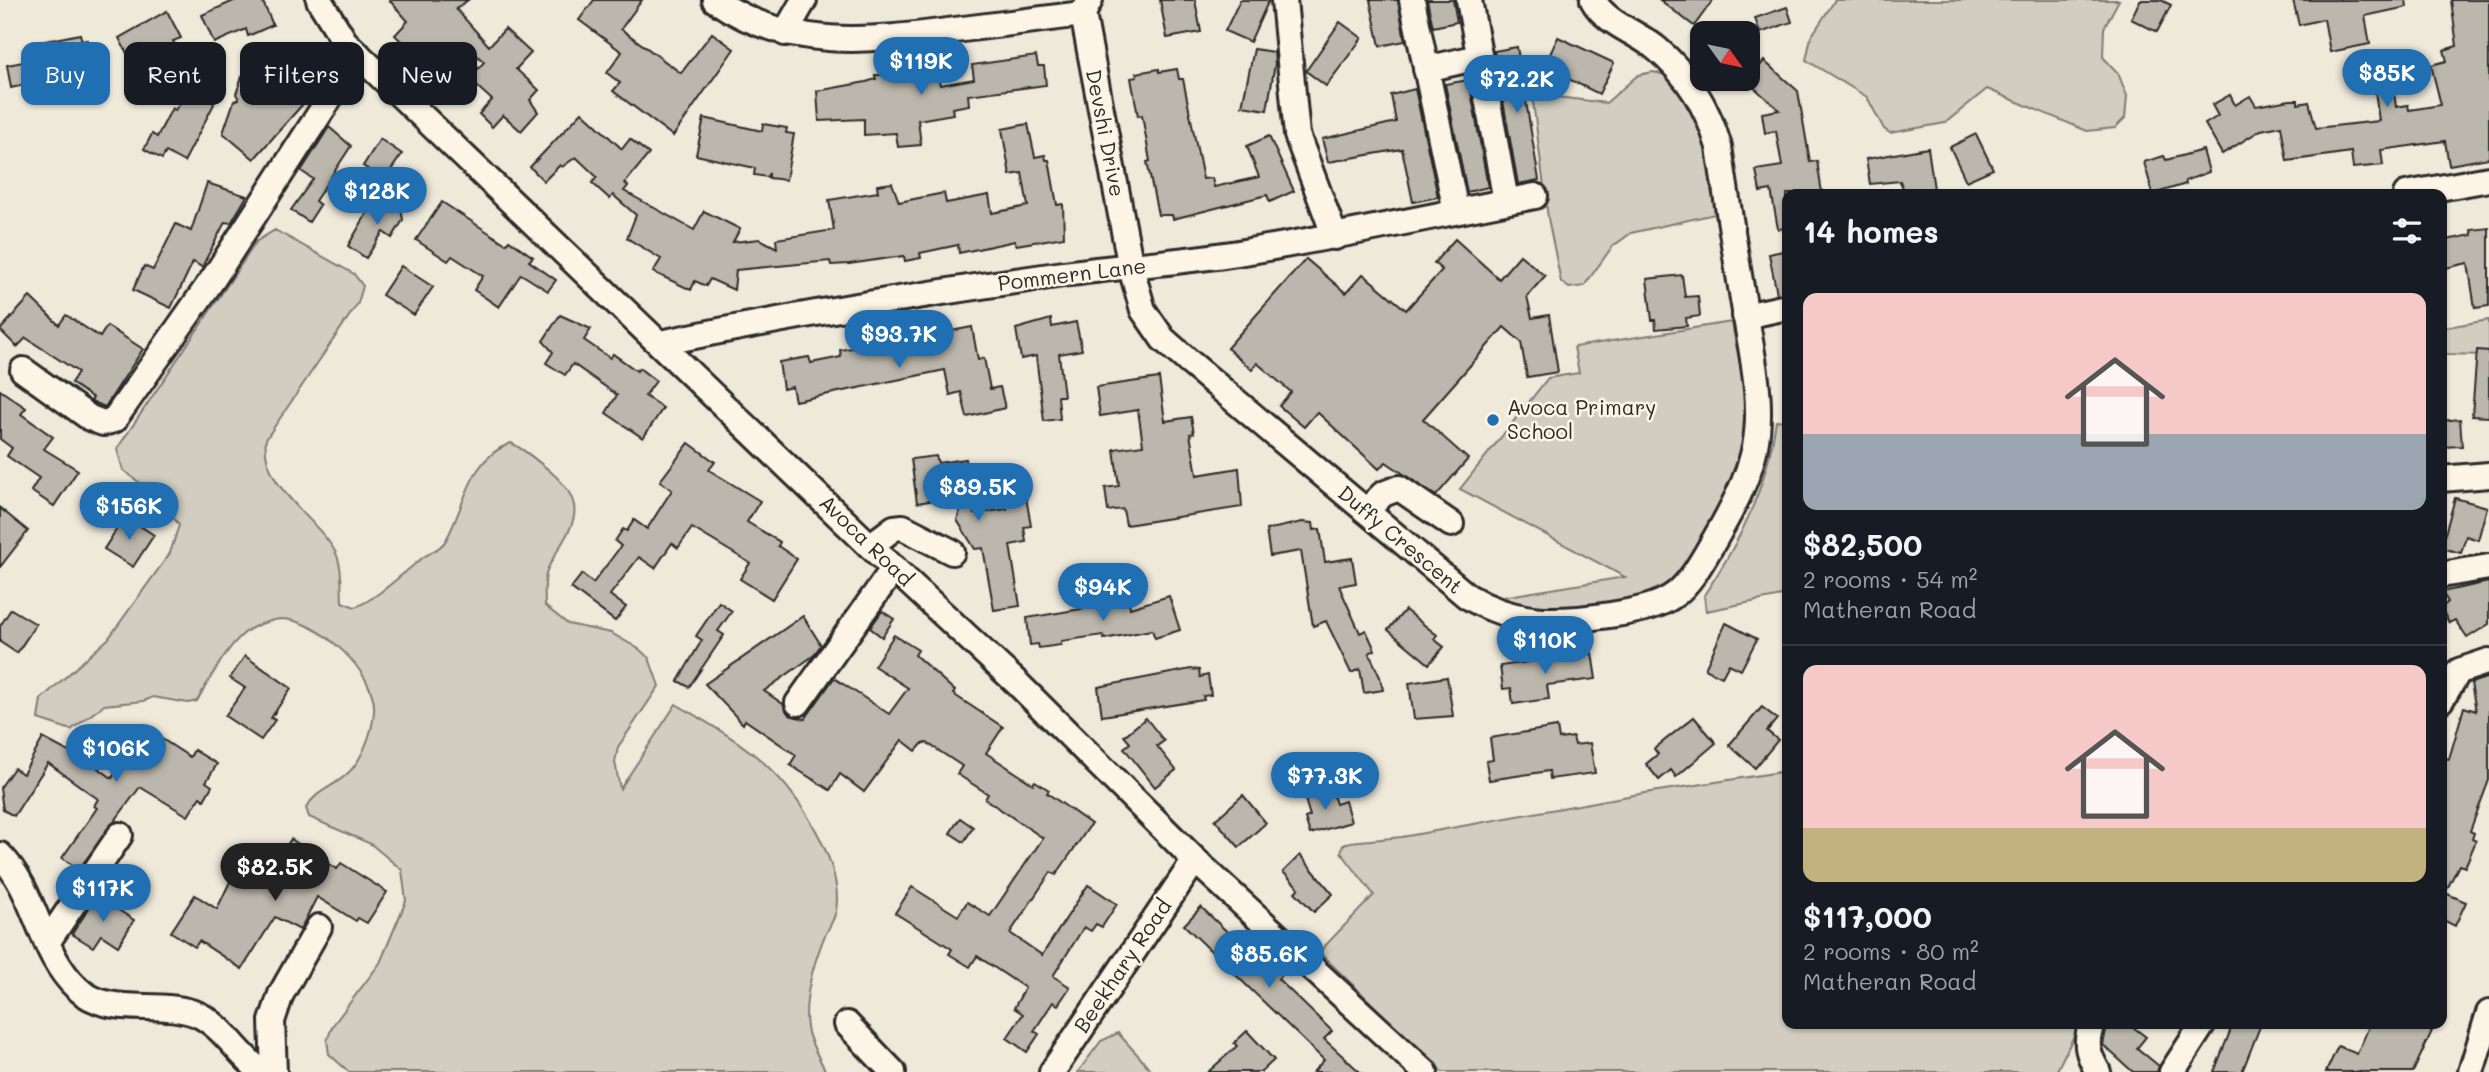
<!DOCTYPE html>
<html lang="en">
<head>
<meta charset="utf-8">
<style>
	:root { --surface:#171b24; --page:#20242c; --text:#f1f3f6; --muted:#9ea1a6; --line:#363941; --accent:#1f6fb2 }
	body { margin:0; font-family:Mali,sans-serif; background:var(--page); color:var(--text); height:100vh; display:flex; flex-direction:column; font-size:26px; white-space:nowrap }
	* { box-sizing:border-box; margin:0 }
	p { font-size:23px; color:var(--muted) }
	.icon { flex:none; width:38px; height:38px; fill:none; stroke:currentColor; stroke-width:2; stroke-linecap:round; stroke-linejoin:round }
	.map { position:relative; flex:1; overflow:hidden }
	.drawer { position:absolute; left:1782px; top:189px; width:665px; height:840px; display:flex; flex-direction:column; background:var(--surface); border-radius:14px; box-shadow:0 2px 5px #0004 }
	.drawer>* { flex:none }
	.guide { position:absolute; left:21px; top:42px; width:665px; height:63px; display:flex; gap:14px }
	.needle { width:46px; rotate:123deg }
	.tools { position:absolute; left:1690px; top:21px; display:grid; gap:14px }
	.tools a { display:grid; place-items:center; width:70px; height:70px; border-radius:14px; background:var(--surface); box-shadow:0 2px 5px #0004; font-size:35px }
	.price { position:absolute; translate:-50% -60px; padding:0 16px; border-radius:24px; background:var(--accent); color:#fff; font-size:23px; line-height:46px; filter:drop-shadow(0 2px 4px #0008) }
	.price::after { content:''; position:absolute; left:50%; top:42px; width:21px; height:16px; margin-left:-10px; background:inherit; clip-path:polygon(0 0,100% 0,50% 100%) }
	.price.current { background:#222; color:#fff }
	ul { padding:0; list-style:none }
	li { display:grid; align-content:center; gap:14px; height:371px; padding:0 21px }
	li+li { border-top:2px solid var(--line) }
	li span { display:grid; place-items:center; height:217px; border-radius:14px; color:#555 }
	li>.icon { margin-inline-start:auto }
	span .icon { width:126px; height:126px; fill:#fffc; stroke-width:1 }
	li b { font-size:30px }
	h2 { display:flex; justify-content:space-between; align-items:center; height:84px; padding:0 21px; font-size:30px }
	.chip { padding:0 24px; border-radius:14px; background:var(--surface); box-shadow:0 2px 5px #0004; font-size:24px; line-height:63px }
	.chip.current { background:var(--accent); color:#fff }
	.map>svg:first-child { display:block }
</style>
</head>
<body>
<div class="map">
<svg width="2489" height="1072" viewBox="0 0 2489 1072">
	<rect width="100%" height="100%" fill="#efe9da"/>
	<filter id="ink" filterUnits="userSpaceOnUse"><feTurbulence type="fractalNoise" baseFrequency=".0143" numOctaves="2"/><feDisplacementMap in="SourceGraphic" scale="14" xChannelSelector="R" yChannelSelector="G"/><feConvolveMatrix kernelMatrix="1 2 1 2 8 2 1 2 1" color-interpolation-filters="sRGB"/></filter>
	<g filter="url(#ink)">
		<!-- green -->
		<g fill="#d2cdc0" stroke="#7e7c76" stroke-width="2">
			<polygon points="1835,0 2119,0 2104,28 2103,57 2118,73 2127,96 2125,118 2115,128 2087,131 1987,89 1945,123 1890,133 1884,129 1867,97 1806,60 1811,37"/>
			<polygon points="1653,72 1666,75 1694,110 1718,190 1715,214 1631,233 1612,247 1584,286 1569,288 1561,282 1548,218 1532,94 1606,103 1638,75"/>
			<path d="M275,230L354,274L363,286L358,303L266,439C260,485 312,514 333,548C343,562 341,585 342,602L355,607C376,600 405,571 425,556C432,552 443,547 446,540C466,505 468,459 511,443C526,450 537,461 550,471C595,510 568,528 548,568C543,578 545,595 545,606L568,624L611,633L639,649L649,658L659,686L618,747L615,762L620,789L676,704C706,722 737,739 764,763C798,794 844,862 836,911C834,921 827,930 823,940C813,966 803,1000 807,1028C809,1042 820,1059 826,1072H349L329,1054L327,1040L333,1025L380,963L406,901L402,870L371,844L309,817L306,808C316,790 334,787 347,774C362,761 373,731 374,711C377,673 319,620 282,619C275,619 263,623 256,626C232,635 210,679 197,701L188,703L153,697L144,701L104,705L71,730L38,719L41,699L108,639L170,553L179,525L158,497L123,470L117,449L257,241Z"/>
			<polygon points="2489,320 2489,355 2441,354 2441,328"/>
			<path d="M1732,322C1736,348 1744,375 1746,401C1747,420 1743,445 1737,464C1727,496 1686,576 1657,593C1638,604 1543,614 1520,609C1510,607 1500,602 1490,599L1625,577L1460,489L1548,378L1579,373L1574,347Z"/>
			<path d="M1787,419V595L1706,611L1704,595C1741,540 1767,487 1776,421Z"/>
			<polygon points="1787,771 1787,1024 2080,1024 2056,1072 1442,1072 1319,952 1374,895 1341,852 1343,845 1350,842 1402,837 1645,793"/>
			<polygon points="1118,1033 1153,1072 1078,1072 1101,1041"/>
		</g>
		<!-- building -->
		<g fill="#bcb7ac" stroke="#2b2b2b" stroke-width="2">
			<polygon points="236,0 262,0 273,25 248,36 246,29 214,43 202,15"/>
			<polygon points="389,0 468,0 456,9 489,46 505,29 531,53 516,69 539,90 530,100 538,112 521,131 503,115 492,127 479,114 492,100 469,79 484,62 463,42 445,56 438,47 422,63 395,35 408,21"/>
			<polygon points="594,0 642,0 621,29 681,73 712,33 734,49 673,136 613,91 620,83 607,73 622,52 579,20"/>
			<polygon points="1160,0 1195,0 1201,32 1167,38"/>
			<polygon points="1240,0 1269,0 1250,42 1225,31"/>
			<polygon points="1370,0 1398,0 1405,41 1380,46"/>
			<polygon points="1427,0 1453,0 1457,22 1433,27"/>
			<polygon points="1660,0 1713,0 1694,26"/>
			<polygon points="2140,0 2161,0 2171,5 2157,32 2131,19"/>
			<polygon points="2293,0 2406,0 2407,7 2365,16 2370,44 2330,52 2324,19 2299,25"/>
			<polygon points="2451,0 2489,0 2489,158 2449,165 2445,141 2381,150 2383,165 2353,168 2351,152 2287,161 2281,126 2261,130 2222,154 2205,124 2218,116 2212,105 2230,95 2235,105 2250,96 2256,106 2290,100 2298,100 2298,104 2309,102 2316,128 2379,121 2374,83 2392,80 2396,107 2408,105 2409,110 2441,105 2431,65 2447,61 2444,50 2457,46"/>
			<polygon points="1787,7 1792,22 1760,33 1755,18"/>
			<polygon points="167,11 181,38 173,41 175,45 158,54 156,50 132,63 119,38"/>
			<polygon points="1340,22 1362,38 1326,86 1306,71"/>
			<polygon points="80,34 82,41 87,40 93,69 11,88 7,65 39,59 35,43"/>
			<polygon points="1558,37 1614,63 1599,94 1544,67"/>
			<polygon points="1517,47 1539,180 1518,184 1494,51"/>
			<polygon points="1254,49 1274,52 1275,64 1267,110 1242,106"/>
			<polygon points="1036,56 1038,66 1044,66 1046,85 968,95 969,105 952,108 953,114 918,120 921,145 898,147 896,133 864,135 864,119 819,121 817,91 866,82 876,79 875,75 895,75 936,67 940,85 974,79 972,65"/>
			<polygon points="1764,61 1798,91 1810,162 1817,161 1822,193 1787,194 1787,228 1778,229 1771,190 1760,192 1756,170 1782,166 1776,131 1765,133 1762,113 1779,110 1747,81"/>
			<polygon points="290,64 318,87 254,159 223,133 234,101 239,99 236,94 242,77 264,94"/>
			<polygon points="1159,69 1159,72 1177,69 1179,79 1183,79 1203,179 1212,178 1214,187 1259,177 1247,146 1269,136 1294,191 1270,202 1267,195 1173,219 1172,215 1158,215 1147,162 1150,161 1142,115 1138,116 1131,78 1137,77 1136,73"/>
			<polygon points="200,76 214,104 184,162 166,152 162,159 144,149 152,134 157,137 172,108 175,110"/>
			<polygon points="1469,80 1488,187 1467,192 1445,84"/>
			<polygon points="1415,89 1438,197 1413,202 1402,149 1328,162 1322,139 1396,122 1391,95"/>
			<polygon points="582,112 622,149 630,139 649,154 625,183 628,186 624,191 694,230 704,211 740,229 733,242 760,239 777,248 776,239 834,230 829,200 878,192 877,185 892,183 899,202 944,193 946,203 989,195 992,213 1028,206 1022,173 1010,175 1002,129 1028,124 1035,157 1045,155 1046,160 1049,160 1057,205 1063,204 1064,237 1016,245 1015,241 959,253 958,245 920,253 921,258 905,261 904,256 849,264 831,265 830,261 736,270 734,290 710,279 706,286 695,281 691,290 653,272 661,259 627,238 636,215 613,195 610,199 592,183 597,177 576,157 562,167 560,165 544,181 530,167"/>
			<polygon points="704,118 762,131 763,124 787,128 786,133 794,134 786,180 769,178 769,173 767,177 754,175 755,168 696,155"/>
			<polygon points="329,127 351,146 315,201 320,205 309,222 291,210 313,179 301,171"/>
			<polygon points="1976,134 1993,169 1966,181 1950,147"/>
			<polygon points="380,139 402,154 384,180 363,166"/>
			<polygon points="1928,148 1934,189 1905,193 1900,181 1870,184 1866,159"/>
			<polygon points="2203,150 2209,172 2185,181 2186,184 2153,194 2144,162 2164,156 2166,160"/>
			<polygon points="207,183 247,196 231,223 225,222 202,267 193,262 171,308 133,290 144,266 153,270 176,224 191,231"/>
			<polygon points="400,202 403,220 392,238 383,232 366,258 348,246 370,208"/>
			<polygon points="442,202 506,244 509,240 533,257 529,261 556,280 548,291 521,274 499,307 474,290 483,276 452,256 448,261 416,240"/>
			<polygon points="2489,228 2489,306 2475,308 2468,263 2441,269 2441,241 2472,235 2471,230"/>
			<polygon points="1455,239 1499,279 1520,255 1545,276 1527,296 1532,318 1549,315 1558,372 1527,377 1521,342 1504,327 1423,419 1468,459 1436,496 1386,462 1379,469 1317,412 1304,427 1279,406 1291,392 1257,363 1252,370 1227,348 1306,259 1346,293 1363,274 1406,310 1442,270 1434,263"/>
			<polygon points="1787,250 1787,293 1777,294 1769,254"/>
			<polygon points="401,266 433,287 414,315 382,295"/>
			<polygon points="1682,275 1685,297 1698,296 1700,316 1686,318 1687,326 1656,329 1655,320 1652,320 1647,279"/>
			<polygon points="30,297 59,325 66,315 100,337 107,326 143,349 105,407 91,401 93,398 71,383 78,372 26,338 17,347 0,330"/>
			<polygon points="560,315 591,329 584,340 610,358 613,354 637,371 639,368 656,381 645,396 663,408 643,438 606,413 617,395 573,364 565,375 546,363 553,352 543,341"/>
			<polygon points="1051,319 1052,327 1076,322 1082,350 1059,354 1064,396 1058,396 1060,419 1044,421 1036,356 1021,359 1016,329"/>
			<polygon points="972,327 978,360 984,358 990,389 1000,387 1005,408 967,417 961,392 950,395 945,370 795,401 792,387 783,389 779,362 809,357 811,363 841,357 840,350 904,339 905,344 942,337 941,333"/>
			<polygon points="2477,350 2489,351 2489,417 2472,416"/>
			<polygon points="1159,378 1165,421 1191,417 1194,433 1190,434 1197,475 1239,468 1242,507 1126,525 1123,509 1108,511 1105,488 1119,486 1114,449 1143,445 1138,410 1100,416 1096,387"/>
			<polygon points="0,390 26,408 21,414 53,437 44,449 78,470 54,506 31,491 39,478 7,456 12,448 0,439"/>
			<polygon points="2460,419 2462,446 2441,447 2441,421"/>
			<polygon points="689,443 715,462 709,470 760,501 747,522 780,542 778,546 797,559 772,599 740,579 750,563 692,528 678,548 672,543 655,568 639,557 610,595 626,607 615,621 571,588 582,574 593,583 621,546 615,541 623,529 627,531 634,520 647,529 672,490 660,481"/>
			<polygon points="936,456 938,463 966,459 974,514 1007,509 1006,501 1026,497 1031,526 1024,527 1026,542 1010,545 1020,606 994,610 983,548 975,549 957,520 965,495 917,503 911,459"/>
			<polygon points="2455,498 2487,507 2478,540 2466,536 2461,553 2441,548"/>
			<polygon points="0,508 28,531 0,567"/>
			<polygon points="125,516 154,535 133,567 104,549"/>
			<polygon points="1302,522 1313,523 1314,530 1320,529 1325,562 1352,558 1356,583 1339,586 1360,633 1366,630 1375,650 1369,653 1380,677 1383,690 1364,693 1360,669 1351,673 1326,621 1313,626 1301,551 1270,556 1266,530"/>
			<polygon points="2489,582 2489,624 2467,638 2455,620 2449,623 2441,608 2448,602 2442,592"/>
			<polygon points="1169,596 1180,630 1155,638 1152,630 1104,639 1103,635 1061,641 1061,645 1039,648 1038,644 1030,645 1027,618 1129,601 1130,608"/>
			<polygon points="719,602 732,611 718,631 724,635 689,687 678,681 702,640 696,636"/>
			<polygon points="11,609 36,624 17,653 0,642 0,626"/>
			<polygon points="1405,610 1437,635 1434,639 1444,647 1429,664 1388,630"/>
			<polygon points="882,611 894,619 882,637 870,628"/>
			<polygon points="803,616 821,645 813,656 764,691 783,704 789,715 805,719 834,678 889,714 908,688 874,666 894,635 918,650 915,655 955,691 953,694 1003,727 986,753 1033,784 1035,781 1049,790 1047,793 1091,824 1056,875 1051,872 1010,933 1042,955 1088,885 1117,904 1102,927 1096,924 1091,931 1084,927 1053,976 1070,987 1058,1005 1053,1002 1034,1031 1039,1034 1027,1052 1007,1038 1023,1014 1014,1008 1025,988 977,956 970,967 949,954 952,949 895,913 912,887 958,916 967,902 990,916 1043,838 985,799 988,794 957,774 962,766 927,743 923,743 916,751 902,740 864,792 840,774 830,790 790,765 796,755 745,720 743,724 705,684"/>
			<polygon points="1726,623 1757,639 1741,670 1729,664 1722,677 1705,669"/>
			<polygon points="1592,653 1596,679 1547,685 1549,699 1513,704 1511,688 1503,689 1500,666"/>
			<polygon points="245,656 291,688 271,718 275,720 261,740 225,716 245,688 230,678"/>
			<polygon points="1191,669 1199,670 1200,677 1208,675 1211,695 1203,696 1204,700 1102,716 1098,687"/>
			<polygon points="1447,677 1453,716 1414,719 1409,683"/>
			<polygon points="2489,677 2489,780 2470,831 2474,833 2472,839 2476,841 2465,867 2459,865 2445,893 2466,902 2455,926 2441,919 2441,757 2449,759 2464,707 2476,711 2471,683"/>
			<polygon points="1762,707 1777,719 1767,731 1778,740 1755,768 1729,745"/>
			<polygon points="1694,717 1716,743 1676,777 1671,770 1659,780 1646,764 1658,754 1654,749"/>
			<polygon points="1146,718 1164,741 1157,746 1176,770 1155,787 1124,748 1130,743 1124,736"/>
			<polygon points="1557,727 1559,739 1573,737 1575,745 1590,743 1595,773 1550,779 1549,771 1489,780 1486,761 1493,760 1490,738"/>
			<polygon points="145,728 190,757 194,750 217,764 206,782 212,786 204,800 200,797 188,816 140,787 79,869 62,858 97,808 94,806 98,799 48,763 14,816 3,810 0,788 14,768 23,774 43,738 80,758 82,756 112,778"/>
			<polygon points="1331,788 1336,804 1345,801 1351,822 1310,834 1305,818 1310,816 1304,796"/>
			<polygon points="1243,795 1266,823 1239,847 1215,820"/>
			<polygon points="960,818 973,827 964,842 950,833"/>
			<polygon points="291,839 337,869 341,863 387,892 367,923 358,918 356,921 317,897 300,930 275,917 242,969 199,941 195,947 171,932 195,895 217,909 236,869 264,881"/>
			<polygon points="1300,855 1333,894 1314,912 1295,892 1299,888 1283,872"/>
			<polygon points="97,896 134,920 118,946 101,935 93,947 72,934"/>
			<polygon points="1201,907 1256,959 1261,954 1282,974 1278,979 1332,1031 1324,1039 1360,1072 1313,1072 1324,1060 1184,925"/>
			<polygon points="2111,1024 2129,1024 2146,1037 2137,1048 2159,1066 2157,1072 2133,1072 2103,1045 2106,1030"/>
			<polygon points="2233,1024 2261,1024 2242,1072 2214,1072"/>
			<polygon points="2370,1024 2431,1024 2428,1029 2432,1031 2413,1072 2326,1072 2338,1046 2357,1054"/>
			<polygon points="1247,1031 1274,1060 1261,1072 1208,1072 1237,1046 1234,1043"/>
		</g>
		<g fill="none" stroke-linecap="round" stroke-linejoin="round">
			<!-- minor casing -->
			<g stroke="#2b2b2b" stroke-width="30">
				<g id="minor">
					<polyline points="319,0 345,42 870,546 1017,683 1195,860 1425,1072"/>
					<path d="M715,0C787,51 872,41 955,30C997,25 1040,19 1083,14"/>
					<path d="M1090,0L1083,14L1131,268L1143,310L1163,339L1188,361L1467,596C1515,625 1556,623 1610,615C1676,605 1683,595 1715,539C1731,511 1748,480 1755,447C1764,399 1751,352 1744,305C1735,252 1727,200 1719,147C1708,108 1688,75 1657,49C1637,32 1606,24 1593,0"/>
					<polyline points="1284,0 1297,135 1335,237"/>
					<polyline points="1412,0 1456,211"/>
					<polyline points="1469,0 1506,201"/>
					<polyline points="785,33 804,0"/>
					<polyline points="1426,69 1479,57"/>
					<polyline points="2406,194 2489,179"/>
					<polyline points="1745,316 1787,307"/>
					<path d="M661,343C794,315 929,293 1064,274C1122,266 1180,262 1238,253C1337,237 1436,215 1535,196"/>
					<polyline points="23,370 90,418 103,423 114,420 215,276 358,54"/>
					<polyline points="2441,479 2489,475"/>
					<polyline points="1366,511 1383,494 1399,488 1451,524"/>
					<polyline points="870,546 894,528 903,527 952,552"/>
					<polyline points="2441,575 2489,567"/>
					<polyline points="2441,700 2459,671 2489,661"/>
					<polyline points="798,703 894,568"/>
					<path d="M0,855C37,892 39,953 77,988C109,1019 160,998 199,1015C225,1028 239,1056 262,1072"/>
					<polyline points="48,941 120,835"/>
					<polyline points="847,1024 893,1072"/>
					<path d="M2092,1024C2084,1044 2088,1054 2098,1072"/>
					<polyline points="274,1072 272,1021 281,994 319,927"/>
					<polyline points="1052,1072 1195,860"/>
					<polyline points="2172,1072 2203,1024"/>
					<polyline points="2471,1072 2489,1013"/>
				</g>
			</g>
			<!-- minor -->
			<use href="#minor" stroke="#fcf5e5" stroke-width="24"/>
		</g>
	</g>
	<!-- markers -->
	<circle fill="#1f6fb2" stroke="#fcf5e5" stroke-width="2.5" cx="1493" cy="420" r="7"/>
	<g text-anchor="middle" stroke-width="5" stroke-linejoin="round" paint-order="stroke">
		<!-- street labels -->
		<g font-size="21" fill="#2b2b2b" stroke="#fcf5e5">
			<text transform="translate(1105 133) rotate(79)" y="7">Devshi Drive</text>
			<text transform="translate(1072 275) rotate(-7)" y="7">Pommern Lane</text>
			<text transform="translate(1400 540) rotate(40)" y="7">Duffy Crescent</text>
			<text transform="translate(866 541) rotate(44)" y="7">Avoca Road</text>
			<text transform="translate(1123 966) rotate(-56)" y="7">Beekhary Road</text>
		</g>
		<!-- poi labels -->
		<g font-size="21" fill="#2b2b2b" stroke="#fcf5e5" text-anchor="start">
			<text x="1507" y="415">Avoca Primary<tspan x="1507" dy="24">School</tspan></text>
		</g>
	</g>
</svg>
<div class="tools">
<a><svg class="needle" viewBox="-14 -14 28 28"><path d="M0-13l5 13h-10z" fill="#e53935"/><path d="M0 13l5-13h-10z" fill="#9ea1a6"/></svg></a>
</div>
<b class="price" style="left:921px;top:97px">$119K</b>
<b class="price" style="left:2387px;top:109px">$85K</b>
<b class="price" style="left:1517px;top:115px">$72.2K</b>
<b class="price" style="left:377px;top:227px">$128K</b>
<b class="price" style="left:899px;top:370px">$93.7K</b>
<b class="price" style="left:978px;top:523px">$89.5K</b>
<b class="price" style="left:129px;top:542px">$156K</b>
<b class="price" style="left:1103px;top:623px">$94K</b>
<b class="price" style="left:1545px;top:676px">$110K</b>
<b class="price" style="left:116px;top:784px">$106K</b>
<b class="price" style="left:1325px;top:812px">$77.3K</b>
<b class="price current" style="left:275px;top:903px">$82.5K</b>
<b class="price" style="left:103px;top:924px">$117K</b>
<b class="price" style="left:1269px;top:990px">$85.6K</b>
<div class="guide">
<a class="chip current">Buy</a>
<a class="chip">Rent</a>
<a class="chip">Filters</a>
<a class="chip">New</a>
</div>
<section class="drawer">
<h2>14 homes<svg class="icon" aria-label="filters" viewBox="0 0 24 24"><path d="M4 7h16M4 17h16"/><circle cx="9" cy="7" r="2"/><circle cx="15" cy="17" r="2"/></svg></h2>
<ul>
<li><span style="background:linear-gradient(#f6c9c9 65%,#9aa5b1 0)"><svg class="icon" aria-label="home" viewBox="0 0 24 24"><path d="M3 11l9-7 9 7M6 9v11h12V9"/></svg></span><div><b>$82,500</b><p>2 rooms · 54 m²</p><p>Matheran Road</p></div></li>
<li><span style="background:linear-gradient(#f6c9c9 75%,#c2b280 0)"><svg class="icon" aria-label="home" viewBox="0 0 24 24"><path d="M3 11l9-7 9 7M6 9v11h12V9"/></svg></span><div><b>$117,000</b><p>2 rooms · 80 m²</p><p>Matheran Road</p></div></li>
</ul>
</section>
</div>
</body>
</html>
